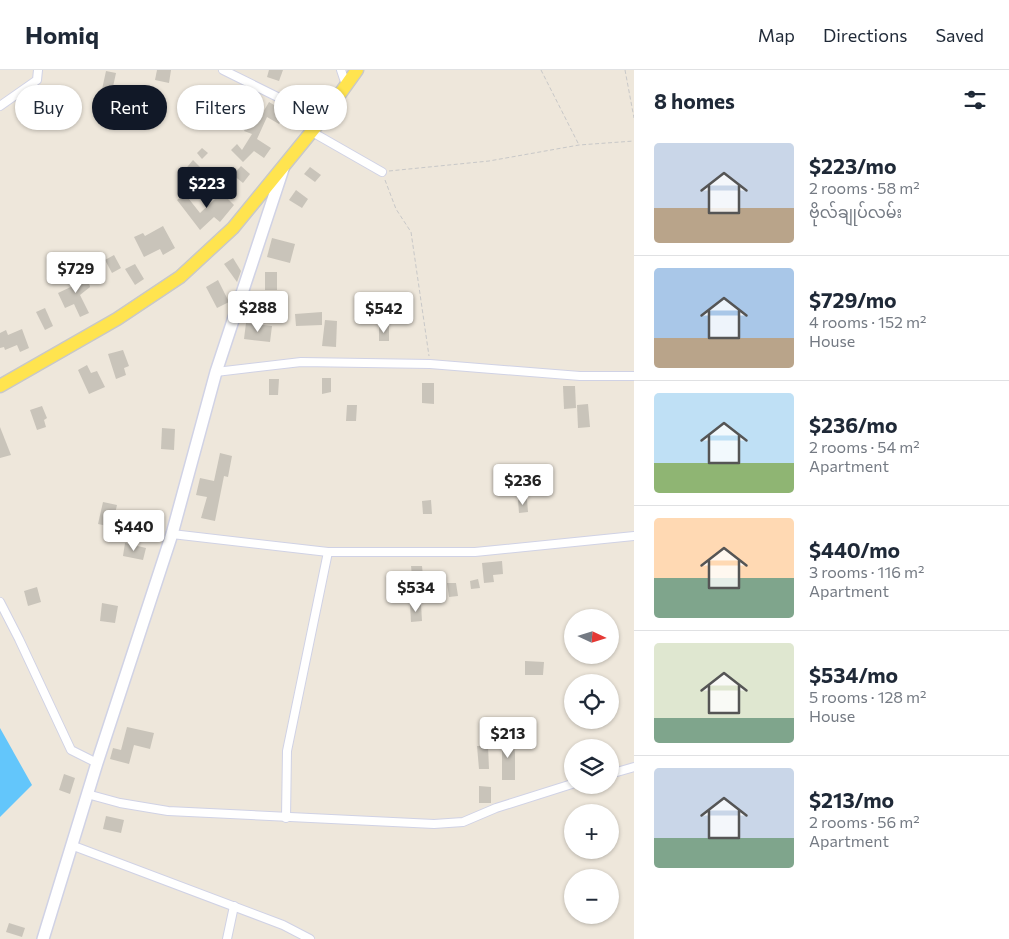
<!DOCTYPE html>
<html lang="en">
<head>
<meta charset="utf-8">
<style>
	:root { --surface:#fff; --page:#f2f2f3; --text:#1f2937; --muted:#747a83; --line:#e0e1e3; --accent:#111827 }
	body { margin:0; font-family:Commissioner,"Noto Sans Myanmar",sans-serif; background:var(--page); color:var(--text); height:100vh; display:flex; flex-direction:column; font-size:19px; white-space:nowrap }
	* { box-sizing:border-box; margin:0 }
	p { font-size:16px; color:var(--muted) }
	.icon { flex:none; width:28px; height:28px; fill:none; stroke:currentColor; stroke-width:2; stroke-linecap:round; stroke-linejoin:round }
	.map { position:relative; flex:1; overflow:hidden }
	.drawer { display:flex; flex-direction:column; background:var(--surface); width:375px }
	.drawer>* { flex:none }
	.hud { position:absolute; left:15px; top:15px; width:475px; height:45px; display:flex; gap:10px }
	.needle { width:32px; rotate:94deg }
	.buttons { position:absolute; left:564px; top:539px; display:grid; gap:10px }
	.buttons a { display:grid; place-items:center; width:55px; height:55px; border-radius:50%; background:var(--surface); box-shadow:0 1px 4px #0004; font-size:25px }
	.price { position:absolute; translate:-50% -42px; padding:0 11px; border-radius:5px; background:#fff; color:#222; font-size:16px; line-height:32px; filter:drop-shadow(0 1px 2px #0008) }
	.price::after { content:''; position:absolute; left:50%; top:30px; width:15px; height:11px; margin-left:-8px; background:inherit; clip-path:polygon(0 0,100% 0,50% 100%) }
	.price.selected { background:var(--accent); color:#fff }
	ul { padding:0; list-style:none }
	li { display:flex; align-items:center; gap:15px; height:125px; padding:0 20px }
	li+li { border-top:1px solid var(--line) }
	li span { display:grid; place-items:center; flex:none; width:140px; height:100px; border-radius:5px; color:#555 }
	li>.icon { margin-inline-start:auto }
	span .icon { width:60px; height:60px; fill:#fffc; stroke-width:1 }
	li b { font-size:21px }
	h2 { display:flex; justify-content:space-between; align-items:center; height:60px; padding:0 20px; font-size:21px }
	.pill { padding:0 18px; border-radius:22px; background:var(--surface); box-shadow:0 1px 4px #0004; font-size:18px; line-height:45px }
	.pill.selected { background:var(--accent); color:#fff }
	header { display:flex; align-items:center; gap:30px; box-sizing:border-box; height:70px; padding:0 25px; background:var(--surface); border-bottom:1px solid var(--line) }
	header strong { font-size:24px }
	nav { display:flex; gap:28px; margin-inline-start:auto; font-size:18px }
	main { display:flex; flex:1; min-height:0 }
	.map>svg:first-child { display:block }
</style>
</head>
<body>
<header>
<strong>Homiq</strong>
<nav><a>Map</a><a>Directions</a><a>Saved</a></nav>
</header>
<main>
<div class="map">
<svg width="634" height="869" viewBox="0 0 634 869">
	<rect width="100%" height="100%" fill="#eee7db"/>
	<!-- water -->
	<polygon fill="#63c6fb" points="0,658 32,715 0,747"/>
	<!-- building -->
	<g fill="#c9c4ba">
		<polygon points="157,0 171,0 169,13 155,10"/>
		<polygon points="269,0 283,0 279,11 267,7"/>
		<polygon points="106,1 116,3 111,26 101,24"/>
		<polygon points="269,32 286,42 279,54 267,47 257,69 271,78 264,88 254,81 243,92 231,80 237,74 242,80 252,64 244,61 251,47 258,51"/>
		<polygon points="202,78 208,83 202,89 197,83"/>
		<polygon points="193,90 200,97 190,108 183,102"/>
		<polygon points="241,96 250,104 243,113 233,105"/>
		<polygon points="310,97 321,105 315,112 304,104"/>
		<polygon points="223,104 232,113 222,123 213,113"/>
		<polygon points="218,119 234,135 220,152 214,147 200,160 177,130 185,124 200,143 215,129 212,125"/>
		<polygon points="296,120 308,129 302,138 289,130"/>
		<polygon points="163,156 175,178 163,185 160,179 144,187 134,167 143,163 145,166"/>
		<polygon points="272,168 295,174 290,193 267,187"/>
		<polygon points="114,185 121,198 112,203 105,190"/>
		<polygon points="233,188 241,201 237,212 224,194"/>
		<polygon points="135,194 144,209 135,215 125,199"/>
		<polygon points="83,199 85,203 86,203 90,217 80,225 89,243 80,247 74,234 65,238 58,223 77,214 75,208 78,207 76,202"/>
		<rect x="265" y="202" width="12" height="18"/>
		<polygon points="218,210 229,232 217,238 206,217"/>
		<polygon points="45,238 53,256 45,260 36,242"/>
		<polygon points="322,242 322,255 296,256 295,244"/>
		<polygon points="325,250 337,251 336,277 322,276"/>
		<polygon points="246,253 272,256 270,272 244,269"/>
		<rect x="379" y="256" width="10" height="15"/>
		<polygon points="22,259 29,278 20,282 17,275 5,280 4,277 0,278 0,263 6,260 8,265"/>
		<polygon points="123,280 129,296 124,298 126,305 116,309 108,284"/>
		<polygon points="87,295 91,303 97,301 105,317 89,324 78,300"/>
		<polygon points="322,308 331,308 331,322 322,324"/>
		<polygon points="269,309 279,309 278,325 269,325"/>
		<polygon points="422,313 434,313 434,334 422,333"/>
		<polygon points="563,316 575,316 576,338 564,339"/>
		<polygon points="588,334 590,357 578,358 577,335"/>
		<polygon points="347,335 357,335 356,351 346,351"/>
		<polygon points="42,336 47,348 44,350 46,357 37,360 30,340"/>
		<polygon points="0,357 11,385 0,388"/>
		<polygon points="162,358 175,359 174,380 161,379"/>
		<polygon points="220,383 232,386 228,407 224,406 215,451 201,448 207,427 196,425 200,408 214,411"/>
		<polygon points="527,429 528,442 519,443 518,430"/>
		<polygon points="431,430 432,444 423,444 422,431"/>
		<polygon points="103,432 117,435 112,457 98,454"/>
		<polygon points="125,473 146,478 143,490 123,486"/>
		<polygon points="502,491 503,504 493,505 494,512 484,513 482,493"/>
		<polygon points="411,496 422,496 424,517 413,517"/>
		<polygon points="478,509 480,518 471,519 470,511"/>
		<polygon points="447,513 456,513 458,526 449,527"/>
		<polygon points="37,517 41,532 28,536 24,521"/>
		<polygon points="102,533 118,536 115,553 100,551"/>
		<polygon points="410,534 421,534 422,551 411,552"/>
		<polygon points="525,591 544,592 543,605 525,605"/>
		<polygon points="127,657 154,663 150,679 134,675 129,694 110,689 113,678 121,680"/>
		<polygon points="512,665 515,683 515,710 502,710 502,666"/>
		<polygon points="477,676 488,676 489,699 479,699"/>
		<polygon points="64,704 75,708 70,724 59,720"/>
		<polygon points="479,716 491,717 491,733 479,733"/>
		<polygon points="106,746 124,750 121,763 103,759"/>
		<polygon points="9,853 25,858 22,867 6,862"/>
	</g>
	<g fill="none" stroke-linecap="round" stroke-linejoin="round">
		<!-- street casing -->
		<g stroke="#d0d2e5" stroke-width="10">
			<g id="street">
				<polyline points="223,0 322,49"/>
				<polyline points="341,0 346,15"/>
				<polyline points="0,36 37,10 38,0"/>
				<polyline points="312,62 382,102"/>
				<polyline points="216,302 301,292 430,294 580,306 634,306"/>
				<polyline points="172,464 328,482 475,482 634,466"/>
				<polyline points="0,532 19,569 71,680 97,693"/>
				<polyline points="610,704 634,697"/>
				<polyline points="87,724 120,733 168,741 434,754 463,752 496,738 572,714"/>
				<polyline points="286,748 287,681 328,482"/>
				<polyline points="71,775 283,855 310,869"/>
				<polyline points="227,869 234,836"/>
			</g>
		</g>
		<!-- secondary casing -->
		<g stroke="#d0d2e5" stroke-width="14">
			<polyline id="secondary" points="43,869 97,693 172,464 216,302 283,99"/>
		</g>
		<!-- primary casing -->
		<g stroke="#c8c8c8" stroke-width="15">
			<polyline id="primary" points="0,316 117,249 180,207 233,158 322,49 357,0"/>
		</g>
		<!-- path -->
		<g stroke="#c8c8c8" stroke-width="1" stroke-dasharray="4 2.5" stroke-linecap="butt">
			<polyline points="541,0 579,75"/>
			<polyline points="625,0 634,48"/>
			<polyline points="389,101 489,91 579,75 634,71"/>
			<polyline points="385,110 396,139 411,162 429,286"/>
		</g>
		<!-- street -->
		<use href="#street" stroke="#fff" stroke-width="8"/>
		<!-- secondary -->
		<use href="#secondary" stroke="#fff" stroke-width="11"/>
		<!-- primary -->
		<use href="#primary" stroke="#ffe44f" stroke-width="12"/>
	</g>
</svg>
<div class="buttons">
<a><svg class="needle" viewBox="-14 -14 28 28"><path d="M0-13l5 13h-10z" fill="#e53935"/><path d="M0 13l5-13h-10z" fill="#747a83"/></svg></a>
<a><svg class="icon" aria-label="locate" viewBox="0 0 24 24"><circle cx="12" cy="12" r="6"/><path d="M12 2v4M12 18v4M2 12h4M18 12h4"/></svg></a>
<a><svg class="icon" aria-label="layers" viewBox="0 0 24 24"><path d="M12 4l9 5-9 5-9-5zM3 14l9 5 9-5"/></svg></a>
<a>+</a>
<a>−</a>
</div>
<b class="price selected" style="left:207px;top:139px">$223</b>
<b class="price" style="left:76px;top:224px">$729</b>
<b class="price" style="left:258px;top:263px">$288</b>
<b class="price" style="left:384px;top:264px">$542</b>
<b class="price" style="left:523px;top:436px">$236</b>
<b class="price" style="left:134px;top:482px">$440</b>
<b class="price" style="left:416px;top:543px">$534</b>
<b class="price" style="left:508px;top:689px">$213</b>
<div class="hud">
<a class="pill">Buy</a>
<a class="pill selected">Rent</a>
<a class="pill">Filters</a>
<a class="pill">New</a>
</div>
</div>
<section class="drawer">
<h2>8 homes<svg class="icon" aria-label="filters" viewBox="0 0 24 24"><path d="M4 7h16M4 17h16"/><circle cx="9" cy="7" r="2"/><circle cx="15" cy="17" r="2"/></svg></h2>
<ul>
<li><span style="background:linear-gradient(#c9d6e8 65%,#b9a48a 0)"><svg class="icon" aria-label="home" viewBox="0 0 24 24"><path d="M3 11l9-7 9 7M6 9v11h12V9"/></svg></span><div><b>$223/mo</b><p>2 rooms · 58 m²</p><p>ဗိုလ်ချုပ်လမ်း</p></div></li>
<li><span style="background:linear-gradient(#a9c7e8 70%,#b9a48a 0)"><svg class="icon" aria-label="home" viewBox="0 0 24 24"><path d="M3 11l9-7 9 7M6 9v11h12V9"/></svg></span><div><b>$729/mo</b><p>4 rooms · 152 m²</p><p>House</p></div></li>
<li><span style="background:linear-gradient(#bfe0f5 70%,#8fb573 0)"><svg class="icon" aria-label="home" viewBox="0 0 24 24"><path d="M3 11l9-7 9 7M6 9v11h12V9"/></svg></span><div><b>$236/mo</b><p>2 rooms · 54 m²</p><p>Apartment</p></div></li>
<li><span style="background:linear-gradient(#ffd9b3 60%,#7fa58c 0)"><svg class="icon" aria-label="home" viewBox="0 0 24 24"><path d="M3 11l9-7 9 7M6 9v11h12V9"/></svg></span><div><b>$440/mo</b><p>3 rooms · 116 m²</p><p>Apartment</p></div></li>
<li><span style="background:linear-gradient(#dfe7d0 75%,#7fa58c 0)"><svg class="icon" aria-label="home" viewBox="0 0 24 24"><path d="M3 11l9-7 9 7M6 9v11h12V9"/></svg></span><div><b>$534/mo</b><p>5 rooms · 128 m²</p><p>House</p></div></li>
<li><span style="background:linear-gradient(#c9d6e8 70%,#7fa58c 0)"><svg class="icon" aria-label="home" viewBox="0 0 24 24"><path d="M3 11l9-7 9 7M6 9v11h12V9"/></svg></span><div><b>$213/mo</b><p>2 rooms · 56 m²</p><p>Apartment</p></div></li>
</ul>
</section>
</main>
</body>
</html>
